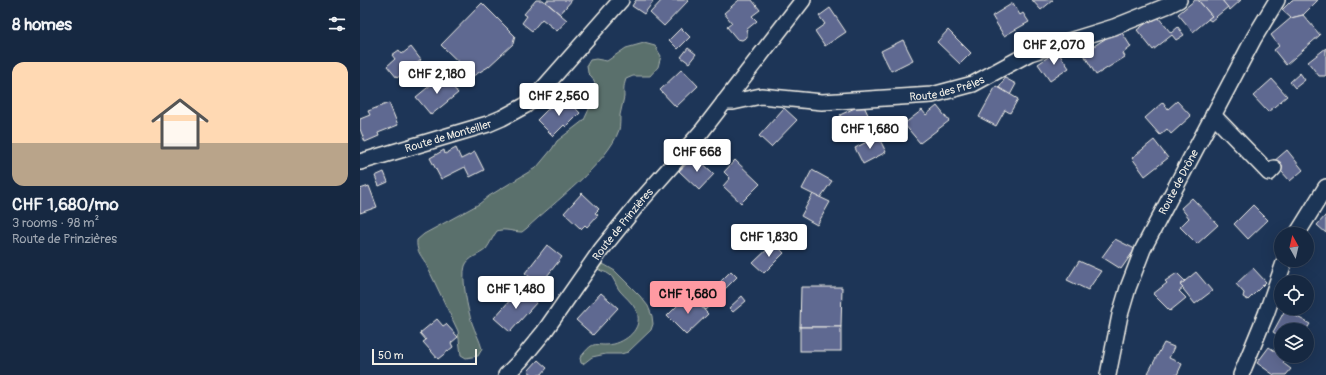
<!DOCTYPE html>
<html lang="en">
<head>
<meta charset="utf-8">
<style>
	:root { --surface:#162841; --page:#23344c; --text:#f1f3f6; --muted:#9ea6b1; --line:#35445a; --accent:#ff9aa2 }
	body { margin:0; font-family:Pangolin,sans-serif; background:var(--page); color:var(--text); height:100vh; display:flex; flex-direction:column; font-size:15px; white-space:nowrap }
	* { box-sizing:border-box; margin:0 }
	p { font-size:13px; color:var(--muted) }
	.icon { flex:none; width:22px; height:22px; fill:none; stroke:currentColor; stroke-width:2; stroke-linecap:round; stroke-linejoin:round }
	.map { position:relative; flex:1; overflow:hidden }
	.drawer { display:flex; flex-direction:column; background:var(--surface); width:360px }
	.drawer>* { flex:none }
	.needle { width:26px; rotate:352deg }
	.fabs { position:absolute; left:914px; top:227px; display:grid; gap:8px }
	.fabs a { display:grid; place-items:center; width:40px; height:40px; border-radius:50%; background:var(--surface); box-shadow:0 4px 16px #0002,0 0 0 1px var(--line); font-size:20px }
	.scale { position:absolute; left:12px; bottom:10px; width:105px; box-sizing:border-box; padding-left:4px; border:2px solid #f4f1e8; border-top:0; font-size:11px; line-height:14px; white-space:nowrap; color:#f4f1e8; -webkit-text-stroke:3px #1d3557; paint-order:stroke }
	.price { position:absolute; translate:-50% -34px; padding:0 9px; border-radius:4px; background:#fff; color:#222; font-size:13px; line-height:26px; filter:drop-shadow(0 1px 2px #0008) }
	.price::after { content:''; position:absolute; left:50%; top:24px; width:12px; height:9px; margin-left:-6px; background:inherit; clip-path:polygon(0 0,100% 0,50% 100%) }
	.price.selected { background:var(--accent); color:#111 }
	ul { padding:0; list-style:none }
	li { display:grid; align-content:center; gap:8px; height:212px; padding:0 12px }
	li+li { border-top:1px solid var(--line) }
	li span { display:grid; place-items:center; height:124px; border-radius:12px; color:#555 }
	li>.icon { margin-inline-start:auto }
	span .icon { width:72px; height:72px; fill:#fffc; stroke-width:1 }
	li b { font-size:17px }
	h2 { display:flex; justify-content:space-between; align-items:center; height:48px; padding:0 12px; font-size:17px }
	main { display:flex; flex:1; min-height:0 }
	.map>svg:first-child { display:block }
</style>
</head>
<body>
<main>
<section class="drawer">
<h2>8 homes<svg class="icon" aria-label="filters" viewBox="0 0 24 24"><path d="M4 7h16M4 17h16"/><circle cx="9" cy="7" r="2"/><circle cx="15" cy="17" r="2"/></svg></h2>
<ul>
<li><span style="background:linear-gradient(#ffd9b3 65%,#b9a48a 0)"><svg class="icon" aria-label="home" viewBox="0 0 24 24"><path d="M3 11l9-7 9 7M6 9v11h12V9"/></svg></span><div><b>CHF 1,680/mo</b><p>3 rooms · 98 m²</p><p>Route de Prinzières</p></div></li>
</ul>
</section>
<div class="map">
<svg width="966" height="375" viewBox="0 0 966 375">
	<rect width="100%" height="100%" fill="#1d3557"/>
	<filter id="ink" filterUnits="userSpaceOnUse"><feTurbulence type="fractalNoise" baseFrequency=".025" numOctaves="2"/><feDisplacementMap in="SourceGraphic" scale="8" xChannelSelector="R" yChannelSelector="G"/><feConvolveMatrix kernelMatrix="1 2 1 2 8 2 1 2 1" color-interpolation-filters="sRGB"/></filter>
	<g filter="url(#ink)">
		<!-- green -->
		<g fill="#5a706c" stroke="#a7b0aa">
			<path d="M284,43L295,46L301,56L298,67L290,76H273L266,79C263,88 264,89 264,97C263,103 261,109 260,115C260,120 260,126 259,130C248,163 193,203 167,228L162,232C153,232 145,228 137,231C133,236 130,244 126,249C120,255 108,257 105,266C101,278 108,311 112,323C115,332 120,340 122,349L118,356L106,358L101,355L98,331L65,262C60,254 56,250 57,240L64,234L119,204L129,196L177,167L192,149L197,141L224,120L230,107L236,86L232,77L228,73L227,65L230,60L236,59L247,61L266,48Z"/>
			<path d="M240,264L245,265L255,271L280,296L288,306L292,316L293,324L291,330L268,352L261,354H246L232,357L223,364L221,363L220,358C236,337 234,348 254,344C269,340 284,326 276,310C272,302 265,297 260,291C256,286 254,278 250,275C246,271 240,272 237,268Z"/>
		</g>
		<!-- building -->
		<g fill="#5e6991" stroke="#f4f1e8">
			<polygon points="176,0 183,0 207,20 197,31 182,19 172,31 162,23 167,16 164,14"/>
			<polygon points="187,0 212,0 200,14 186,2"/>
			<polygon points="276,0 291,0 293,2 284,14 272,6"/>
			<polygon points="302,0 327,0 328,1 304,26 290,13"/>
			<polygon points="379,0 392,0 400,10 392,16 397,21 386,30 387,32 387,37 382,40 377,39 367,27 372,23 364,13"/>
			<polygon points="672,0 693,0 681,10"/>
			<polygon points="835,0 838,0 852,16 833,32 818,14"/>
			<polygon points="841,0 862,0 868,7 851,21 848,19 852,16 839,1"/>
			<polygon points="862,0 881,0 870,10"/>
			<polygon points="932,0 958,0 943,15 931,18 922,10"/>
			<polygon points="122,3 155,36 153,44 128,67 113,76 81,45"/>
			<polygon points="653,3 660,15 663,13 669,22 644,36 632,16"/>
			<polygon points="470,8 486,32 465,46 455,31 465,24 459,16"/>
			<polygon points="943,15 960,35 926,65 914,50 919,46 911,35 931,18"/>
			<polygon points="798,17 811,33 818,27 824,35 816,40 812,35 793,50 777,30 789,21 790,23"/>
			<polygon points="321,28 330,37 318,49 309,40"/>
			<polygon points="588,30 611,53 600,64 577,42"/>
			<polygon points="761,31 771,47 763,53 765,57 736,75 723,53 751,35 752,36"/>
			<polygon points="543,40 553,60 531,71 521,51"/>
			<polygon points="51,47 61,60 37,78 27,66 35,59 32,55 39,50 42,54"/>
			<polygon points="328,48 336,54 329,63 321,57"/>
			<polygon points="966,48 966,75 965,76 959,76 948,62"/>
			<polygon points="697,51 709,68 690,81 678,64"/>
			<polygon points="322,69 338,86 316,107 300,90"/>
			<polygon points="940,73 945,80 935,88 930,82"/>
			<polygon points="83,75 98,93 71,115 56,97"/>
			<polygon points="645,78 656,84 650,95 639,88"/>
			<polygon points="912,79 927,96 908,112 893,96"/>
			<polygon points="636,86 658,99 650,113 645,110 636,126 619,117"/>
			<polygon points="206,98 220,113 206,127 204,125 193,136 177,120 192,105 195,108"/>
			<polygon points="817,101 831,116 811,134 807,129 800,135 785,118 803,102 808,109"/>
			<polygon points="29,103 38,125 18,133 19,136 5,142 0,129 0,119 10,115 8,111"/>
			<polygon points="503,104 511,121 488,132 480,115"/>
			<polygon points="577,106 589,121 560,143 544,124 562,110 566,115"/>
			<polygon points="424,108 437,120 411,147 399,136"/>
			<polygon points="518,136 526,152 503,164 495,148"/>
			<polygon points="794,140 808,158 785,176 772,158"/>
			<polygon points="96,148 101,159 115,152 124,170 110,177 105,167 81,179 70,158 84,150 85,154"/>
			<polygon points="927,150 943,170 930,181 913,162"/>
			<polygon points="335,156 354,174 339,190 319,171"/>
			<polygon points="375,160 400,184 381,203 363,186 370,178 364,172"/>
			<polygon points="452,170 472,181 460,198 442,189"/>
			<polygon points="24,172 28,182 19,186 15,176"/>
			<polygon points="9,186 17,207 0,213 0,189"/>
			<polygon points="222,193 239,209 235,213 238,215 227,227 225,225 221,229 204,213"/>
			<polygon points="453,194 470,202 457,225 441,216"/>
			<polygon points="832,198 858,225 837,244 820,227 829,218 821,208"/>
			<polygon points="893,205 908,220 888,239 874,224"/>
			<polygon points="966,215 966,233 957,225"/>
			<polygon points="755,239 775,249 761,269 742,257"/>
			<polygon points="414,243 424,253 404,273 393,263"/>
			<polygon points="187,245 202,257 180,285 165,273"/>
			<polygon points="719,261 741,271 728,290 707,280"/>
			<polygon points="893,268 906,282 888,300 883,297 884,293 876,284"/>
			<polygon points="371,271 377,277 356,298 350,292"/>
			<polygon points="836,272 852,291 835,304 820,285"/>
			<polygon points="817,273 825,281 820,285 823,288 819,291 826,298 810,311 793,294 807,283 805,281"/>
			<polygon points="342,283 357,299 345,310 330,295"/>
			<polygon points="441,287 482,287 481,327 440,327"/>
			<polygon points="161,288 177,302 150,332 134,318"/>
			<polygon points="241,293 258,308 233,335 216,320"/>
			<polygon points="329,294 348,314 326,335 307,316"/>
			<polygon points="382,296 386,301 373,312 369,308"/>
			<polygon points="925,310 950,324 946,330 921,330 921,337 913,332"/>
			<polygon points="77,319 83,326 86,324 98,337 91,343 93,347 78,359 63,342 66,340 60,333"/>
			<rect x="440" y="327" width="41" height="24"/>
			<polygon points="804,343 814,347 809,358 822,364 817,375 792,375 788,373"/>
			<polygon points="909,347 926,359 923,363 931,369 926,375 914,375 897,363"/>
			<polygon points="178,360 187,368 181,375 173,375 168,371"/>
		</g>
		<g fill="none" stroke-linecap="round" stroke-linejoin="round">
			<!-- minor casing -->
			<g stroke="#f4f1e8" stroke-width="18">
				<g id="minor">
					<path id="s1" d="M364,102H373L401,96L462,102L572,95L613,84L670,53L754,27L809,5L819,0"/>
					<polyline points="853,115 909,173 914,168"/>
					<path id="s2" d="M0,162L128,124L142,118L166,105L179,93L261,0"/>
					<polyline points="937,234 966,187"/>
					<path id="s3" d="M146,375L160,361L184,332L241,250L278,204L342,131L443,0"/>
					<path id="s4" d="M748,375L760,315L768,288L783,249L894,38L917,0"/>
					<polyline points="881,375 906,314 925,260"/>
				</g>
			</g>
			<!-- minor -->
			<use href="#minor" stroke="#1d3557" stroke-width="15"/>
		</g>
	</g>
	<g text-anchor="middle" stroke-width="3.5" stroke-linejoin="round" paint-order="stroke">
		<!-- street labels -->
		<g font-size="11" fill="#f4f1e8" stroke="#1d3557">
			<text dy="4" stroke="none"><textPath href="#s1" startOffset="225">Route des Prêles</textPath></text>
			<text dy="4" stroke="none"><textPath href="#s2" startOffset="92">Route de Monteiller</textPath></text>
			<text dy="4" stroke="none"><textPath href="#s4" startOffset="207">Route de Drône</textPath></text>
			<text dy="4" stroke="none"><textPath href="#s3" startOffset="191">Route de Prinzières</textPath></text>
		</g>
	</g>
</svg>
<div class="fabs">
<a><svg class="needle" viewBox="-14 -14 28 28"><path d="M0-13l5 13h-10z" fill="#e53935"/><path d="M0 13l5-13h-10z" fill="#9ea6b1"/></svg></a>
<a><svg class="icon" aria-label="locate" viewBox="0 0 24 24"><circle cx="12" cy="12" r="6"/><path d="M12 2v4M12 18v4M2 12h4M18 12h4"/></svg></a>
<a><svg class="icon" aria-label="layers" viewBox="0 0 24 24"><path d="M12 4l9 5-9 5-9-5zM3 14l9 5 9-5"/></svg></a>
</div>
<div class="scale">50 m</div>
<b class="price" style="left:694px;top:66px">CHF 2,070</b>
<b class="price" style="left:77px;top:95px">CHF 2,180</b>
<b class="price" style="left:199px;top:117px">CHF 2,560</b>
<b class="price" style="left:510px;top:150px">CHF 1,680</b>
<b class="price" style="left:337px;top:173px">CHF 668</b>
<b class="price" style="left:409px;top:258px">CHF 1,830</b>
<b class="price" style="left:156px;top:310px">CHF 1,480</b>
<b class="price selected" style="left:328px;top:315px">CHF 1,680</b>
</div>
</main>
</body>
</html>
